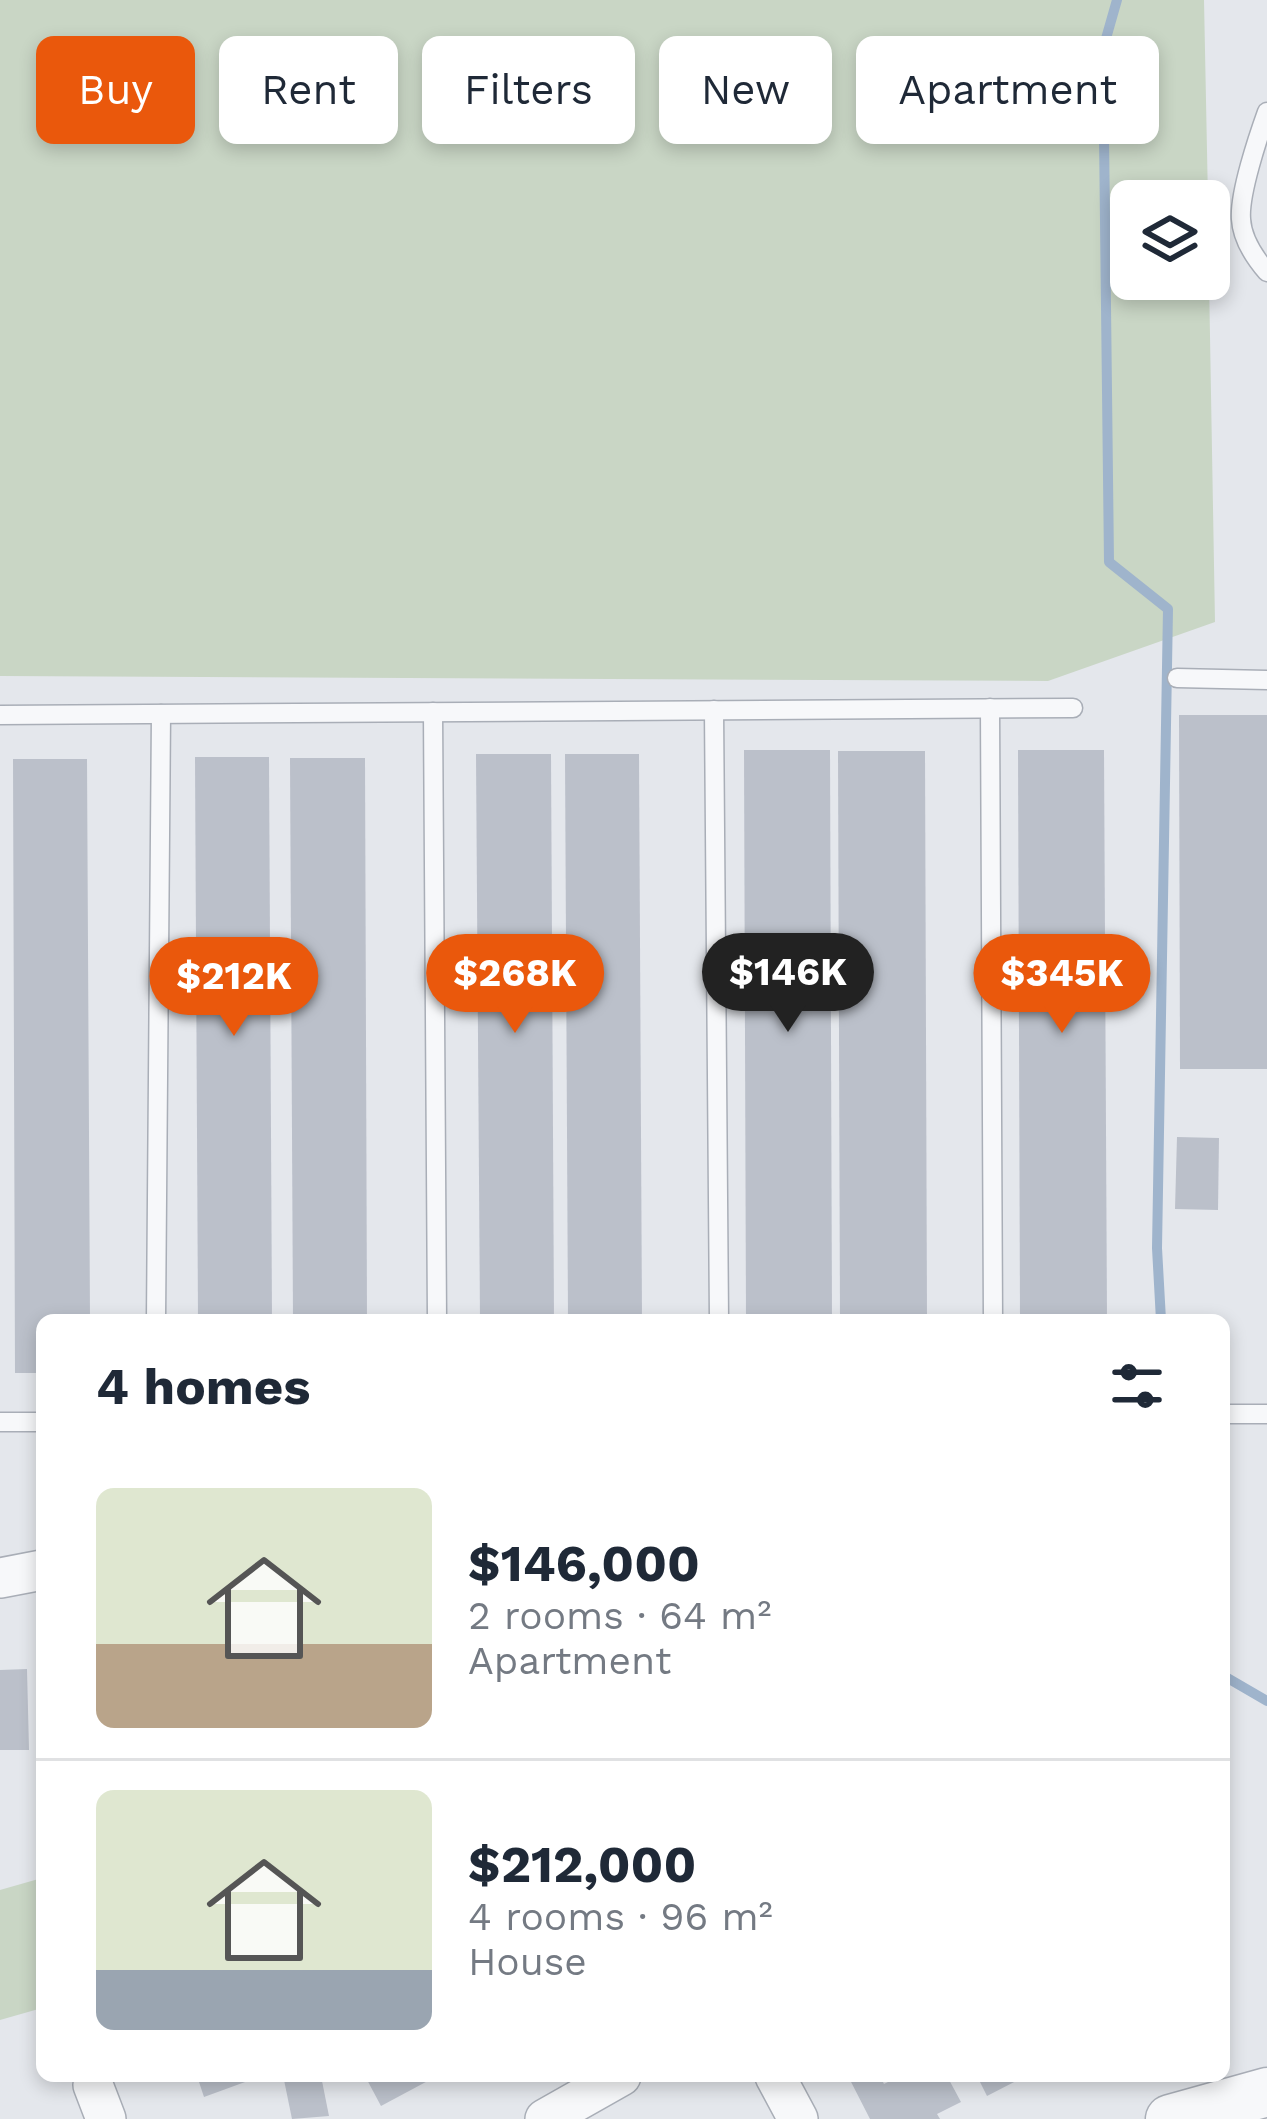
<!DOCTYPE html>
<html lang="en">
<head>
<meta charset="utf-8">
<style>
	:root { --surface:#fff; --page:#f2f2f3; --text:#1f2937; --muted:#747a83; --line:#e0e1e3; --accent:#ea580c }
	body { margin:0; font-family:"Work Sans",sans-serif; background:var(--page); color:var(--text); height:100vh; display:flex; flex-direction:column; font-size:45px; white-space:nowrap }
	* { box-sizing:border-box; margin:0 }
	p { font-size:39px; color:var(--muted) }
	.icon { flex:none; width:66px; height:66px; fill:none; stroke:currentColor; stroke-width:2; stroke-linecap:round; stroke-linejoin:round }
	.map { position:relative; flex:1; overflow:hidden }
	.panel { position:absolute; left:36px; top:1314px; width:1194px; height:768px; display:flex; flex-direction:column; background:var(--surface); border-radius:18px; box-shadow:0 6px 18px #0003 }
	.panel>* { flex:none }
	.guide { position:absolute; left:36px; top:36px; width:1197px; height:108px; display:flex; gap:24px }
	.controls { position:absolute; left:1110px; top:180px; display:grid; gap:24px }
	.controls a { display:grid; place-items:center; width:120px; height:120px; border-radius:18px; background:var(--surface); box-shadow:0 6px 18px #0003; font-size:60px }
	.price { position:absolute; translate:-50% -102px; padding:0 27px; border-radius:42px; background:var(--accent); color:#fff; font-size:39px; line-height:78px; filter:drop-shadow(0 3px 6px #0008) }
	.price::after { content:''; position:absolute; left:50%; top:72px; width:36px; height:27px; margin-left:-18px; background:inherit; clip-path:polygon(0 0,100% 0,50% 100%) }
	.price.active { background:#222; color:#fff }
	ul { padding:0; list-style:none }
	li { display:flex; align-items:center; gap:36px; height:300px; padding:0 60px }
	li+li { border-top:3px solid var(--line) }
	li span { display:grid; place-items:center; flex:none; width:336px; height:240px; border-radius:18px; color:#555 }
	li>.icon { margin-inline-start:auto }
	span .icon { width:144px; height:144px; fill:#fffc; stroke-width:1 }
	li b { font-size:51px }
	h2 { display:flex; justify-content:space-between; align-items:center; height:144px; padding:0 60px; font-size:51px }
	.pill { padding:0 42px; border-radius:18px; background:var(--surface); box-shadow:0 6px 18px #0003; font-size:42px; line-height:108px }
	.pill.active { background:var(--accent); color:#fff }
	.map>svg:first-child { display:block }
</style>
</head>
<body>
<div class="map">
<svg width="1267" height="2119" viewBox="0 0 1267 2119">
	<rect width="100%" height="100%" fill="#e4e7ec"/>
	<!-- green -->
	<g fill="#c9d6c5">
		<polygon points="0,0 1204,0 1208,201 1131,201 1131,279 1209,279 1215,622 1048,681 0,676"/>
		<polygon points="42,1878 42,2008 0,2020 0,1890"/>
	</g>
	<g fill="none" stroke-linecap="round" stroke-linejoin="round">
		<!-- stream -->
		<g stroke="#9fb4cc" stroke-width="10">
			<polyline points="1117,0 1103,49 1109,562 1168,609 1157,1248 1161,1320"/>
			<polyline points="1224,1676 1267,1701"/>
		</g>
	</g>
	<!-- building -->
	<g fill="#bbc0ca">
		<polygon points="1179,715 1267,715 1267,1069 1180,1069"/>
		<polygon points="744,750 830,750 832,1320 746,1320"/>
		<polygon points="1018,750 1104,750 1107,1320 1020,1320"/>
		<polygon points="838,751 925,751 927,1320 840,1320"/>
		<polygon points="476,754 551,754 554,1320 480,1320"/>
		<polygon points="565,754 639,754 642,1320 568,1320"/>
		<polygon points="195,757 269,757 272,1320 198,1320"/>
		<polygon points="290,758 365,758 367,1320 293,1320"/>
		<polygon points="13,759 87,759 90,1320 42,1320 42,1373 15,1373"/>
		<polygon points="1177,1137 1219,1138 1218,1210 1175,1209"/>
		<polygon points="27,1669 29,1750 0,1750 0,1670"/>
		<polygon points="197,2076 259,2076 259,2077 204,2097"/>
		<polygon points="306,2076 321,2076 329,2116 292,2119 284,2080"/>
		<polygon points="365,2076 437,2076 381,2106"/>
		<polygon points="848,2076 880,2076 884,2084 900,2076 947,2076 961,2102 937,2114 940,2119 870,2119"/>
		<polygon points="977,2076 1026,2076 987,2096"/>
	</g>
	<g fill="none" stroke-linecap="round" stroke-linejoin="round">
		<!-- service casing -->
		<g stroke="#a9aeb7" stroke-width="21">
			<g id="service">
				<path d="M1267,112C1258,137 1239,194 1241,219C1242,239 1255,258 1267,272"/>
				<polyline points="1177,678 1267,680"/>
				<polyline points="990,708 993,1320"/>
				<polyline points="714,710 719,1320"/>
				<polyline points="433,712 437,1320"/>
				<polyline points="0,715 1073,708"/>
				<polyline points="156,1320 161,714"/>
				<polyline points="1224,1414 1267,1414"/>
				<polyline points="0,1422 42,1422"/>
			</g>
		</g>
		<!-- minor casing -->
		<g stroke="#a9aeb7" stroke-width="42">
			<g id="minor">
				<polyline points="0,1578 42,1570"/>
				<polyline points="775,2076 798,2119"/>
				<polyline points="93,2085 106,2119"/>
				<polyline points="545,2119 621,2076"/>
			</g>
		</g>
		<!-- tertiary casing -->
		<g stroke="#a9aeb7" stroke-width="51">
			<polyline id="tertiary" points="1170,2119 1267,2092"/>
		</g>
		<!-- service -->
		<use href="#service" stroke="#f7f8fa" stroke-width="18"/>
		<!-- minor -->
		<use href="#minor" stroke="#f7f8fa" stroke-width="39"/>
		<!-- tertiary -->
		<use href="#tertiary" stroke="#f7f8fa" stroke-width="48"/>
	</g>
</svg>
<div class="controls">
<a><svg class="icon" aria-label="layers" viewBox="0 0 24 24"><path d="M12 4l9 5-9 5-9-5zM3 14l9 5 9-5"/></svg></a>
</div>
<b class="price active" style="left:788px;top:1035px">$146K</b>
<b class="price" style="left:515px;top:1036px">$268K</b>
<b class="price" style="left:1062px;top:1036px">$345K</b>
<b class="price" style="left:234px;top:1039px">$212K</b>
<div class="guide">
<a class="pill active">Buy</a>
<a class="pill">Rent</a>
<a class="pill">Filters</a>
<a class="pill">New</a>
<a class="pill">Apartment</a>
</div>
<section class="panel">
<h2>4 homes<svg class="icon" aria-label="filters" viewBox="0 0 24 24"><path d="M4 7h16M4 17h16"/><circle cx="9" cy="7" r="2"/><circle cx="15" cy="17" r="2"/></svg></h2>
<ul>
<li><span style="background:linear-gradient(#dfe7d0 65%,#b9a48a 0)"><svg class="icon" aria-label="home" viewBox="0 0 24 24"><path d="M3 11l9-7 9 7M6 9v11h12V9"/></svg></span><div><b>$146,000</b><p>2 rooms · 64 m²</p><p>Apartment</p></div></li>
<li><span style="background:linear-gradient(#dfe7d0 75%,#9aa5b1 0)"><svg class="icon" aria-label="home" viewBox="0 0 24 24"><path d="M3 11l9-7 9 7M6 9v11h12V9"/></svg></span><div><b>$212,000</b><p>4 rooms · 96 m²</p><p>House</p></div></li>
</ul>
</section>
</div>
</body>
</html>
